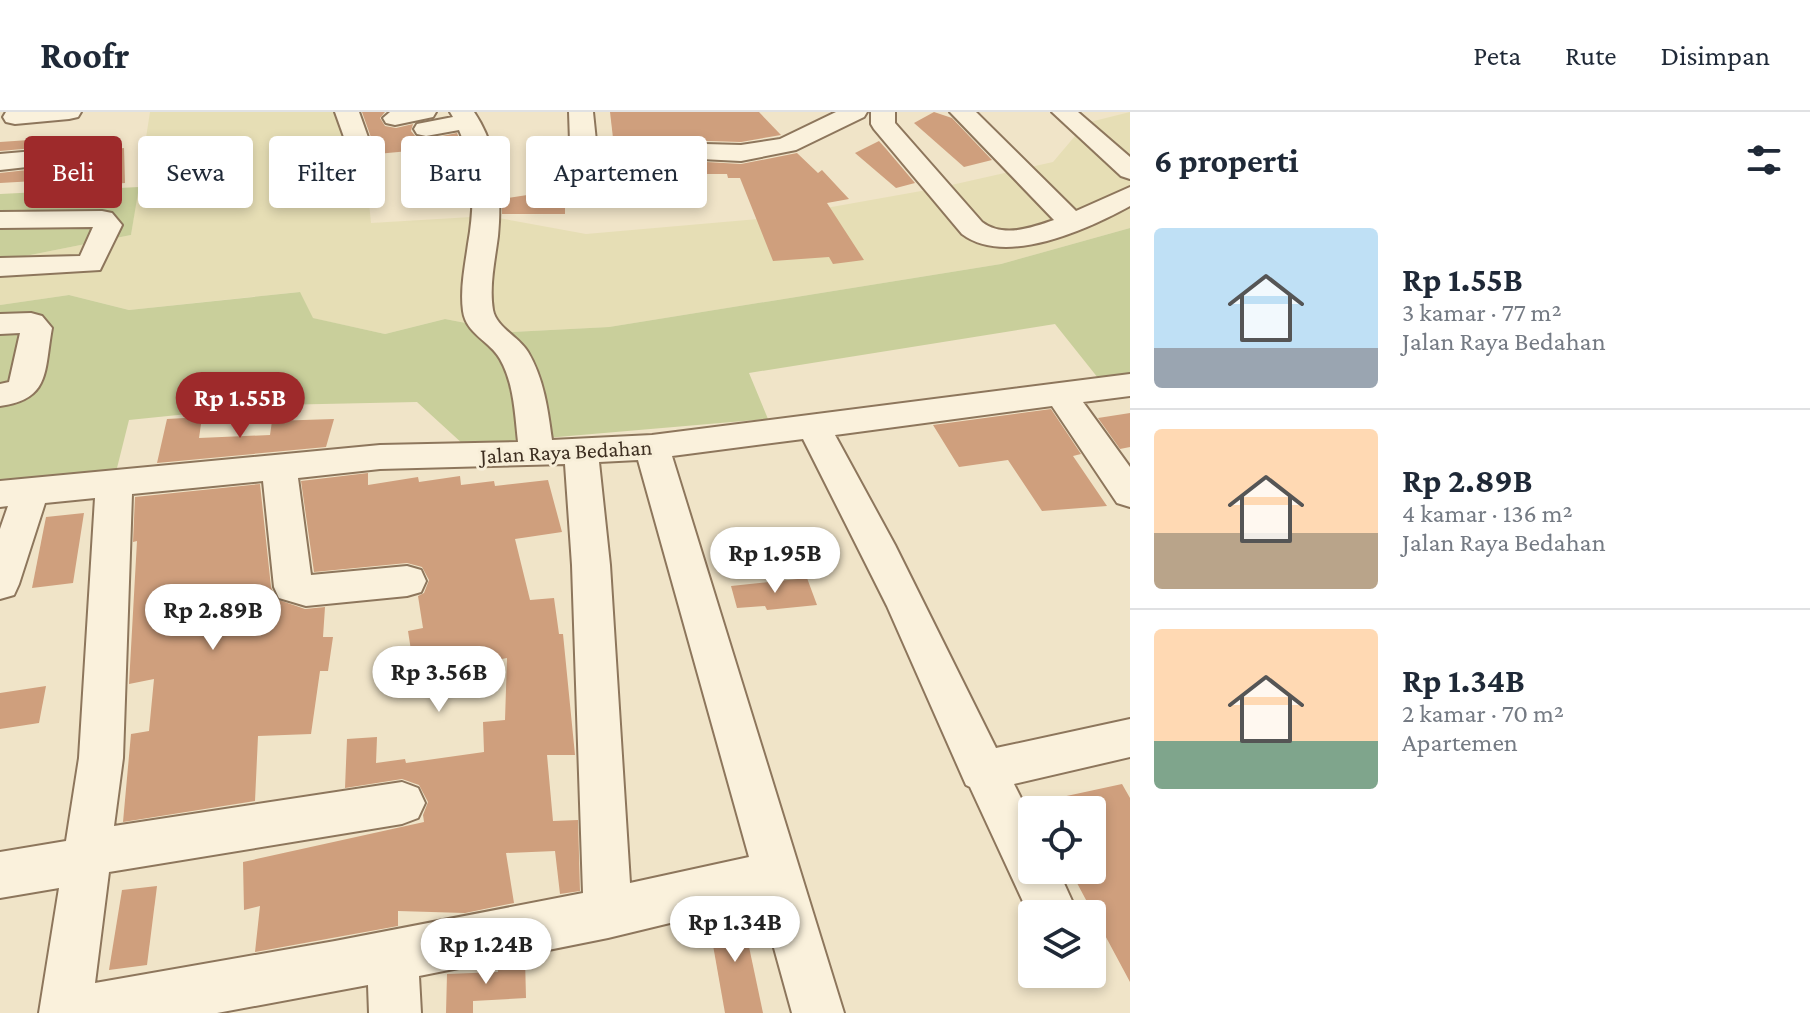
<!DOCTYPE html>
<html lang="id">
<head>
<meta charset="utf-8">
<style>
	:root { --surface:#fff; --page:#f2f2f3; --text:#1f2937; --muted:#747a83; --line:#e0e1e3; --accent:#9e2a2b }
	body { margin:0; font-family:"Crimson Pro",serif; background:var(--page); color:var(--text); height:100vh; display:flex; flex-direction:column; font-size:30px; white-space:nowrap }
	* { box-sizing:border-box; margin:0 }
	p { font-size:26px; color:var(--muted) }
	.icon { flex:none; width:44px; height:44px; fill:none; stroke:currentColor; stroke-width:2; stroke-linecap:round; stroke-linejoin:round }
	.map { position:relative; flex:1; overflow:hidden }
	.panel { display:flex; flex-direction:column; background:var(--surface); width:680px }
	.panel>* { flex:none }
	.top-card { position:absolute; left:24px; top:24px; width:760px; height:72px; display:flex; gap:16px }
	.fabs { position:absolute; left:1018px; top:684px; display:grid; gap:16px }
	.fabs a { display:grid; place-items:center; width:88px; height:88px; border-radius:8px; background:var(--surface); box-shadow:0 4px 12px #0003; font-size:40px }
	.price { position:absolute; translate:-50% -68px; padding:0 18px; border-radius:28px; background:#fff; color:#222; font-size:26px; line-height:52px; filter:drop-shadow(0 2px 4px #0008) }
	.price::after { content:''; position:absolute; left:50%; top:48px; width:24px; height:18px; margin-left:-12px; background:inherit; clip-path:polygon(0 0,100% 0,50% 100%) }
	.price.on { background:var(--accent); color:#fff }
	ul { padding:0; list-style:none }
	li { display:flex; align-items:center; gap:24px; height:200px; padding:0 24px }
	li+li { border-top:2px solid var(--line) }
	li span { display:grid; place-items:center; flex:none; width:224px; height:160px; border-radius:8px; color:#555 }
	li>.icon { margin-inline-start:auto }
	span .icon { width:96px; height:96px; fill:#fffc; stroke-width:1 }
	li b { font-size:34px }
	h2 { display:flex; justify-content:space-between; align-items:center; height:96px; padding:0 24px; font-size:34px }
	.chip { padding:0 28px; border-radius:8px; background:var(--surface); box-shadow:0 4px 12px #0003; font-size:28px; line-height:72px }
	.chip.on { background:var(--accent); color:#fff }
	header { display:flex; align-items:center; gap:48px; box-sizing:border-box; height:112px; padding:0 40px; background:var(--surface); border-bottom:2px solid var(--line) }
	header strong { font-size:38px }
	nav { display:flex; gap:44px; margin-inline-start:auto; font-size:28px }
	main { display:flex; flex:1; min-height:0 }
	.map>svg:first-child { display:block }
</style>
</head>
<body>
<header>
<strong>Roofr</strong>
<nav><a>Peta</a><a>Rute</a><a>Disimpan</a></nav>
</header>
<main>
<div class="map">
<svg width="1130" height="901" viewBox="0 0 1130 901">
	<rect width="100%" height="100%" fill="#f0e4c8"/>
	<!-- farmland -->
	<polygon fill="#e6deb5" points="150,0 350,0 363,29 371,111 488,104 586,122 770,106 938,76 1053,50 1086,11 1130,0 1130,116 1001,152 609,215 512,220 445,207 385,222 312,206 299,180 129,198 69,183 0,193 0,149 131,123"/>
	<!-- green -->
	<g fill="#c9cf9b">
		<polygon points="139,75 131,123 0,149 0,82"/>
		<polygon points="1130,116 1130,272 1106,276 1055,212 749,261 768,307 464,333 417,290 275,293 129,308 115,364 0,367 0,193 69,183 129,198 300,180 313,206 385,222 445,207 512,220 609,215 1001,152"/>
	</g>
	<!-- building -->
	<g fill="#cf9f7d">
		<polygon points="362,0 385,0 380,6 385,14 396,16 413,12 411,19 416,25 427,27 457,21 462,34 377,42"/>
		<polygon points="610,0 759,0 781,23 741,30 613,26"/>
		<polygon points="934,0 952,6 992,48 964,55 914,11"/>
		<polygon points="58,26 57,34 0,39 0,30"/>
		<polygon points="879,29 887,38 915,71 896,76 855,41"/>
		<polygon points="124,36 125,71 34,78 35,69 0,71 0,61 90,51 96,45 95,39"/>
		<polygon points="797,41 818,61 822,58 849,87 827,91 864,148 833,152 829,145 773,149 740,66 728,66 727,62 691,62 689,49 741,52"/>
		<polygon points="540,74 565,74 565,102 502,102 502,87 540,81"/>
		<polygon points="1051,297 1081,342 1073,344 1107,394 1042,399 1008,348 959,355 933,313"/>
		<polygon points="1130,301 1130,335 1120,337 1098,306"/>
		<polygon points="202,305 199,326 270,323 272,309 334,307 326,335 157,351 167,307"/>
		<polygon points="368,361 368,373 418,365 419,370 460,364 461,373 494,369 495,374 548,368 562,420 515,427 530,488 554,486 559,522 563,522 575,643 547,643 553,709 578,708 580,779 560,782 555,739 506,741 514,791 465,801 398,799 398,814 255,840 260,794 244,798 243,750 424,710 423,703 428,690 419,673 402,667 345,676 347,627 377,625 376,651 405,647 406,651 484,640 483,610 505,608 507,546 415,564 408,519 423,516 418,484 424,481 429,468 422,455 407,451 314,460 301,369"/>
		<polygon points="260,372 271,475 276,487 305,497 325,495 323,525 333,525 328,559 320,559 311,622 258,624 255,689 123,710 131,622 149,619 154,567 129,572 137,429 133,430 135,385"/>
		<polygon points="84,401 73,471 32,476 46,405"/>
		<polygon points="807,466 817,493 767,498 765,494 737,496 731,474"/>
		<polygon points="46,574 39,611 0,617 0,581"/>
		<polygon points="1122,672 1130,686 1130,870 1070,758 1092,758 1092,698 1049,698 1048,688"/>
		<polygon points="157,774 147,853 109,858 122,778"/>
		<polygon points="741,797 763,901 725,901 708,805"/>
		<polygon points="525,846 526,886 473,889 473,901 446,901 447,862 498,860 497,851"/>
	</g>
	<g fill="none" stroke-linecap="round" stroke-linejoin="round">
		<!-- minor casing -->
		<g stroke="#8d765c" stroke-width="4">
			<g id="minor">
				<polygon points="6,0 81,0 78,5 69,7 15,12 6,10 3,5"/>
				<polygon points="335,0 359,0 375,45 371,50 353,50"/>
				<polygon points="390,0 436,0 433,5 395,13 386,11 383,6"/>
				<path d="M450,0H474C498,35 502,82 498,124C495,148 489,174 493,198C496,215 519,225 528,240C544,267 548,298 552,328L652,323L1130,262V284L1083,290L1130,355V395L1117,391L1052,294L835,323L895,433L996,636L1130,607V645L1014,672L1032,708V758H1058L1078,802H1032V809L970,675L966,673L887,494L803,327L672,344L844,901H792L761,789L608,826L419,864L421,901H369L368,873L217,901H39L59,776L0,786V740L66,729L79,646L95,386L45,391L19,472L14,483L0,487V417L8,394L0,395V369L380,333L518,330C515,303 514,271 500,247C490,229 466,222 463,199C460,177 465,154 468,132C475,93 475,55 459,18L426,24L417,22L414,17L417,12L453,5ZM638,348L749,745L630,771L610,453L599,350ZM565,352L572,453L583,781L335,829L95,871L109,760L402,712L418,706L425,691L418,676L402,670L114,714L123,646L132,382L263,369L274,475L279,486L306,494L407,484L421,480L426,469L421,458L407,454L311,463L298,366L380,357Z"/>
				<polygon points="569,0 593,0 596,29 741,33 780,27 836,0 867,0 864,5 796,38 741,49 580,41 570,30"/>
				<path d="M871,0H895V11L982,110C1003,126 1031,116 1054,108L950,0H976L1076,99L1130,75V94C1088,117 1006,155 962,122L874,17L871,12Z"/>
				<polygon points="1052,0 1078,0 1130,45 1130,67 1121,64"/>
				<polygon points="81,35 90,38 94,43 90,48 0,58 0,42"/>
				<polygon points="102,99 112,101 122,113 100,158 0,164 0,146 80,144 93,115 0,116 0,100"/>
				<path d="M31,201L42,204L52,216C44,259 51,287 0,294V272L9,270L20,221L0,222V202Z"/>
			</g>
		</g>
		<!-- minor -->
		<use href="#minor" fill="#faf1dc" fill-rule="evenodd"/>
	</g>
	<g text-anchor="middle" stroke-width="6" stroke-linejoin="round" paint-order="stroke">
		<!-- street labels -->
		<g font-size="22" fill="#3d2e20" stroke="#f7eed8">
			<text transform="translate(566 339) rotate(-3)" y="8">Jalan Raya Bedahan</text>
		</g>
	</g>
</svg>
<div class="fabs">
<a><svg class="icon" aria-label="locate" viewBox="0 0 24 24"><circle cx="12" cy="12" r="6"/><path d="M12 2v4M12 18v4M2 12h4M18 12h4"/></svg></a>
<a><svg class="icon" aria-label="layers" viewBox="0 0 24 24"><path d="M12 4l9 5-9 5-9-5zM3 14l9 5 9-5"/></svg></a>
</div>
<b class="price on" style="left:240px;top:328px">Rp 1.55B</b>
<b class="price" style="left:775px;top:483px">Rp 1.95B</b>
<b class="price" style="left:213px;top:540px">Rp 2.89B</b>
<b class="price" style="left:439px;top:602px">Rp 3.56B</b>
<b class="price" style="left:735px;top:852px">Rp 1.34B</b>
<b class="price" style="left:486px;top:874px">Rp 1.24B</b>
<div class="top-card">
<a class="chip on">Beli</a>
<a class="chip">Sewa</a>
<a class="chip">Filter</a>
<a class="chip">Baru</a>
<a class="chip">Apartemen</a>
</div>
</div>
<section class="panel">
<h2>6 properti<svg class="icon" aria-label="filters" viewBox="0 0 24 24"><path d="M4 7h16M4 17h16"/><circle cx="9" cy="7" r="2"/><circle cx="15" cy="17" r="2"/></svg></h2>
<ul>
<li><span style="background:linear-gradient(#bfe0f5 75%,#9aa5b1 0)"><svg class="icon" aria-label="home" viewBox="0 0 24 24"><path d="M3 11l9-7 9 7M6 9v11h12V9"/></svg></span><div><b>Rp 1.55B</b><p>3 kamar · 77 m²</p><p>Jalan Raya Bedahan</p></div></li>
<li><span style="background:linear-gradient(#ffd9b3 65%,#b9a48a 0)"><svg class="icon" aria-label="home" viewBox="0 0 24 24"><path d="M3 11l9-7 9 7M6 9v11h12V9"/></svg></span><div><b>Rp 2.89B</b><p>4 kamar · 136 m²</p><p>Jalan Raya Bedahan</p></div></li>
<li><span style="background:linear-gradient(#ffd9b3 70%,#7fa58c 0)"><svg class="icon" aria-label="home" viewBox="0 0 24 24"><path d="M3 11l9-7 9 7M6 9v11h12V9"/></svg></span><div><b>Rp 1.34B</b><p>2 kamar · 70 m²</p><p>Apartemen</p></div></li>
</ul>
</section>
</main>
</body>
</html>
